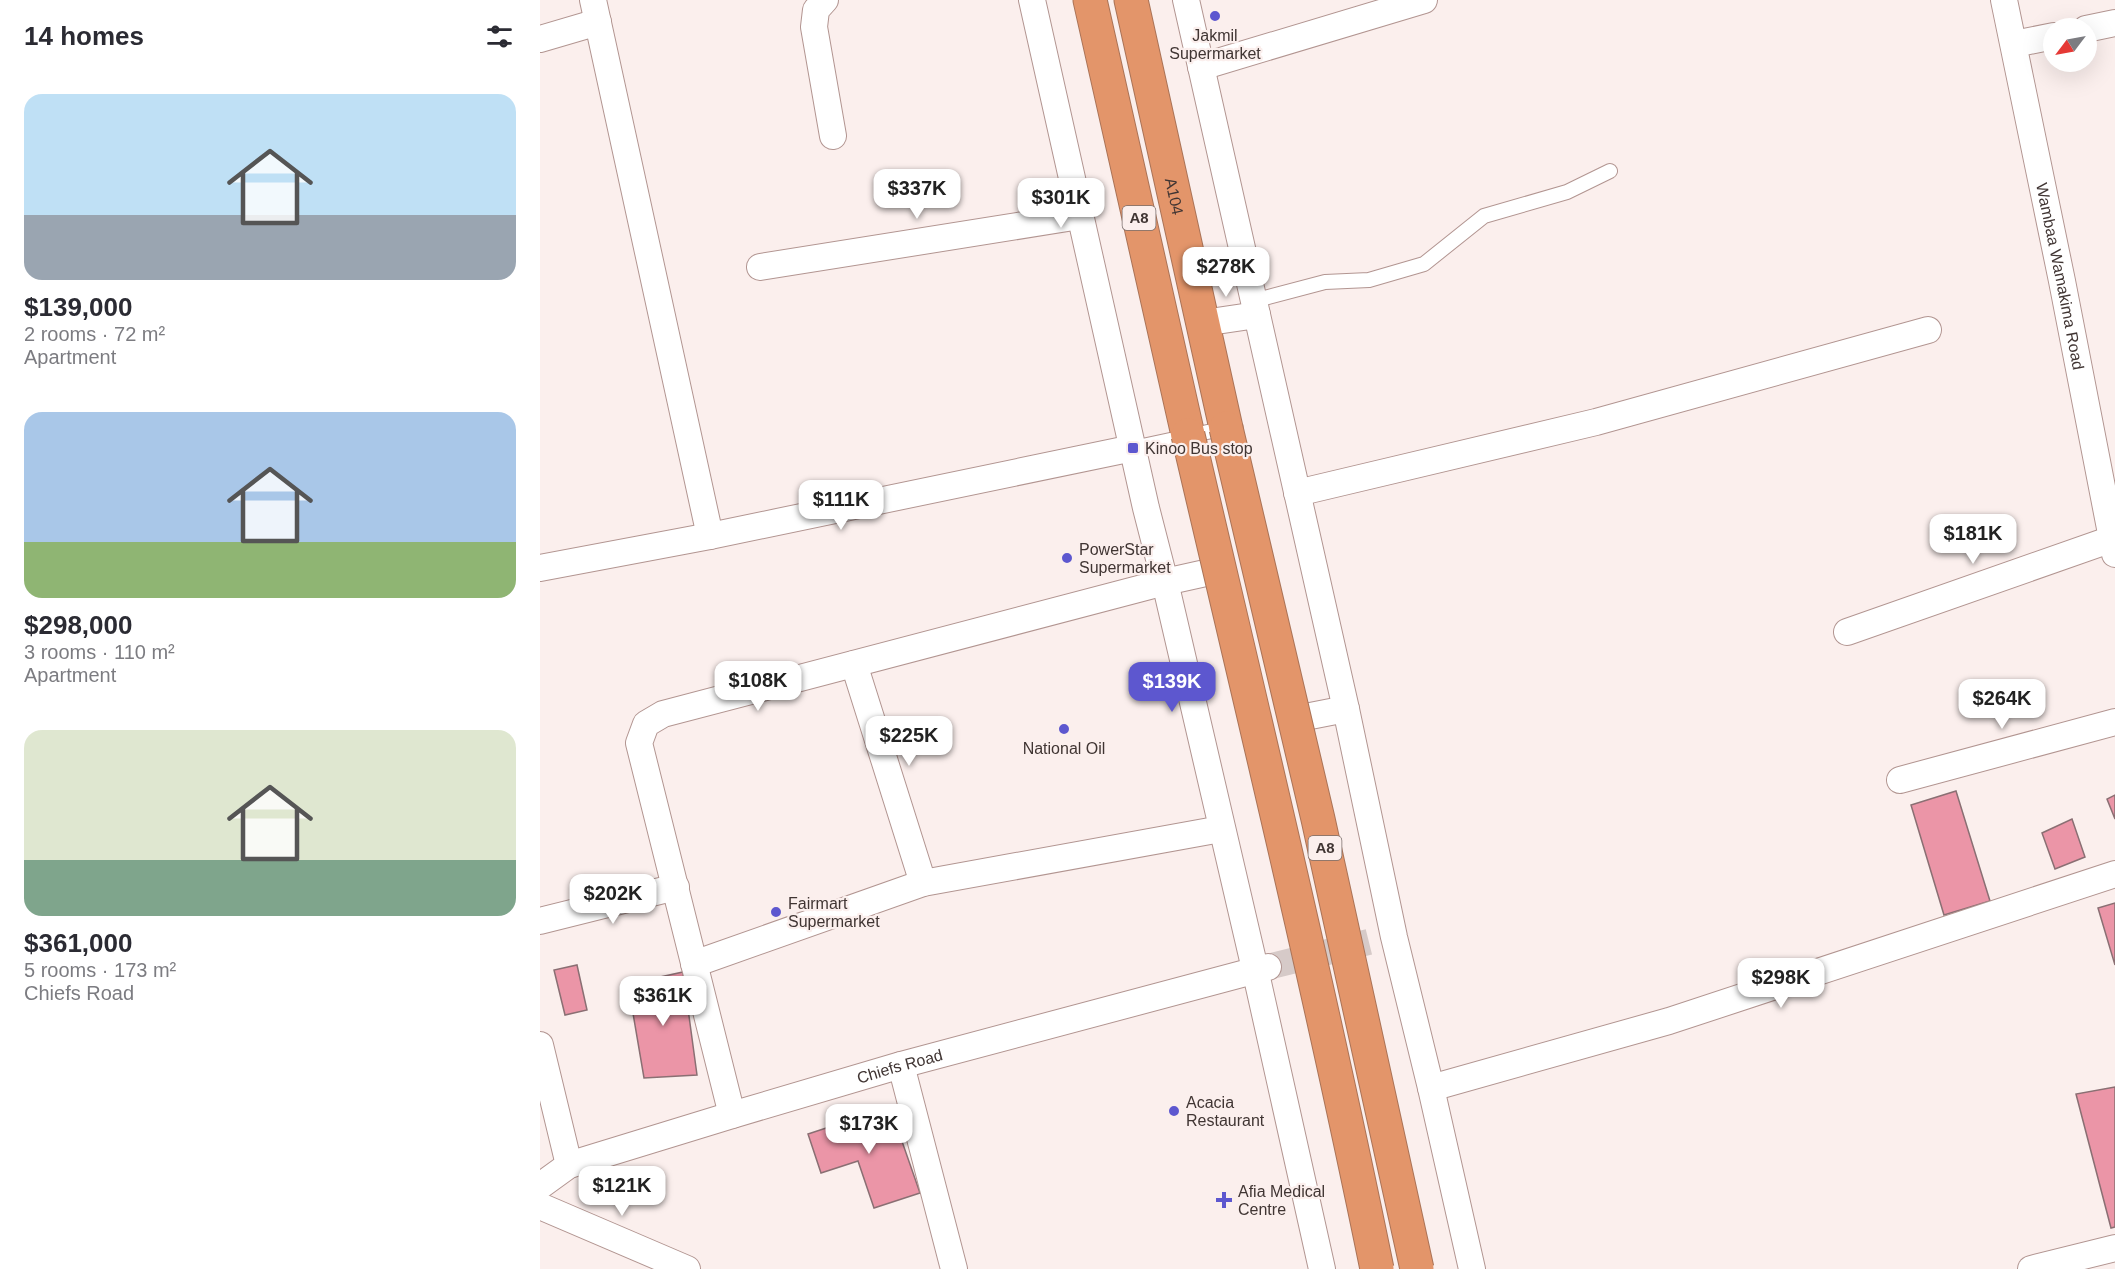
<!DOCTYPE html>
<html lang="en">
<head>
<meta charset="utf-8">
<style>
	:root { --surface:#fff; --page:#f7f7f7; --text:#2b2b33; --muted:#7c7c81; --accent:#5d57cf }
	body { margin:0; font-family:Helvetica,sans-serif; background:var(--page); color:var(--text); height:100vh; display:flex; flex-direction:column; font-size:22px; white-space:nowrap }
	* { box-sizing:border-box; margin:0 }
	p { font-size:20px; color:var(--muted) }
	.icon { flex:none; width:33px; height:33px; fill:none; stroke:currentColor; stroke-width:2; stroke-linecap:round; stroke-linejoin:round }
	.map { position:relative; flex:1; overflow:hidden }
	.drawer { display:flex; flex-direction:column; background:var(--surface); width:540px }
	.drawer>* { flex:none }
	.needle { width:39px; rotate:238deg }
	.tools { position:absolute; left:1503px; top:18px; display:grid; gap:12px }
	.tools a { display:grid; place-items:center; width:54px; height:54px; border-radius:50%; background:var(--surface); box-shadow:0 6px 24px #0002; font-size:30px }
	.price { position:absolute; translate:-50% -51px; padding:0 14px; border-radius:12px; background:#fff; color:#222; font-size:20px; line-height:39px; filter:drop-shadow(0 2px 3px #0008) }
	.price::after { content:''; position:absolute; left:50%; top:36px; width:18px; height:14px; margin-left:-9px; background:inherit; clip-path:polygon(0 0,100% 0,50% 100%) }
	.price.active { background:var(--accent); color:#fff }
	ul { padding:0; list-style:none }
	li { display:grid; align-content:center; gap:12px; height:318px; padding:0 24px }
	li span { display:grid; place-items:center; height:186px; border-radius:18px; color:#555 }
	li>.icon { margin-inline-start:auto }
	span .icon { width:108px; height:108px; fill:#fffc; stroke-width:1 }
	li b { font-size:26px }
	h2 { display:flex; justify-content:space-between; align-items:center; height:72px; padding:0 24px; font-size:26px }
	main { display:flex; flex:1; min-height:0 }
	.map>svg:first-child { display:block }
</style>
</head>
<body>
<main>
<section class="drawer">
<h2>14 homes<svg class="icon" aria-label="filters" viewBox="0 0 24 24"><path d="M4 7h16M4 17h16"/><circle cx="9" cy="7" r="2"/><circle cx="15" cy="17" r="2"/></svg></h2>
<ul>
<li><span style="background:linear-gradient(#bfe0f5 65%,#9aa5b1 0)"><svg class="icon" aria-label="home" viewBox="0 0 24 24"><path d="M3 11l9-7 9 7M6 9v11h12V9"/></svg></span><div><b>$139,000</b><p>2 rooms · 72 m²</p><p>Apartment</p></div></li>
<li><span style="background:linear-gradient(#a9c7e8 70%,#8fb573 0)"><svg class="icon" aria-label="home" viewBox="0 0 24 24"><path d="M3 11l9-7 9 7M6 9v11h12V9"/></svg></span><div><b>$298,000</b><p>3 rooms · 110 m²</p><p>Apartment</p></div></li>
<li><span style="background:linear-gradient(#dfe7d0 70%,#7fa58c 0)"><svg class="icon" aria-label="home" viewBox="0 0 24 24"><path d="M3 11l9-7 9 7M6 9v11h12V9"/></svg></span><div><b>$361,000</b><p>5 rooms · 173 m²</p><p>Chiefs Road</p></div></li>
</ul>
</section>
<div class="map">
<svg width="1575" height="1269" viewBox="0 0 1575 1269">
	<rect width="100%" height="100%" fill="#fbefed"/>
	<!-- building -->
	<g fill="#eb95a7" stroke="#8a6f73" stroke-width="1.5">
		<polygon points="1416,791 1450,901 1404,915 1371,805"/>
		<polygon points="1575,795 1575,819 1567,799"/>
		<polygon points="1532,819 1545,857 1515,869 1502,833"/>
		<polygon points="1575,903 1575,965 1558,908"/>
		<polygon points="37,965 47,1010 25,1015 14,970"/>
		<polygon points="143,972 157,1075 104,1078 88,984"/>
		<polygon points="1575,1087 1575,1227 1571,1228 1536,1094"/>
		<polygon points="350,1107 380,1193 334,1208 318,1161 281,1173 268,1134"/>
	</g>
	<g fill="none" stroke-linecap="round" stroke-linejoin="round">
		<!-- street-tunnel -->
		<polyline stroke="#d6cac8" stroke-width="26" stroke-dasharray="26 13" stroke-linecap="butt" points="728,967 840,939"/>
		<!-- lane casing -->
		<g stroke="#b29591" stroke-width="16">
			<g id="lane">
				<polyline points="713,301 785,282 829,280 884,264 944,216 1027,192 1070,171"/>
				<polyline points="593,448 686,428"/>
			</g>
		</g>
		<!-- street casing -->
		<g stroke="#b29591" stroke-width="28">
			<g id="street">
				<polyline points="53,0 170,536"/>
				<polyline points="285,0 276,10 274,27 293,136"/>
				<polyline points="492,0 606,508 625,582 715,969 782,1269"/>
				<polyline points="646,0 806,709 854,937 891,1088 932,1269"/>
				<path id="s1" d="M1464,0L1522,281L1575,554"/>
				<polyline points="1546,29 1575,23"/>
				<polyline points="0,39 58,22"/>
				<polyline points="1474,44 1514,36"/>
				<polyline points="661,67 884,0"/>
				<polyline points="220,267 540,216"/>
				<polyline points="663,323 717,315"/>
				<polyline points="757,493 1056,422 1388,330"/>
				<polyline points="0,568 170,536 593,448"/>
				<polyline points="1307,632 1572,539"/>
				<polyline points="314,664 383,883"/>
				<polyline points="755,719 806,709"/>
				<polyline points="1360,780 1575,722"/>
				<polyline points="0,921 136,887"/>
				<polyline points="154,964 383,883 681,829"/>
				<polyline points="0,1045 29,1165"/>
				<polyline points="361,1065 414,1269"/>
				<polyline points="891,1088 1129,1021 1575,874"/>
				<polyline points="192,1115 99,743 106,724 123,714 625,582 679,570"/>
				<path id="s2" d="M0,1186L29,1165L192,1115L361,1065L728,967"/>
				<polyline points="0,1206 147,1269"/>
				<polyline points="1491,1269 1575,1248"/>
			</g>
		</g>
		<!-- highway casing -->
		<g stroke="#aa7357" stroke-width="35">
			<g id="highway">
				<polyline points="550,0 648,435"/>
				<path id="s3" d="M591,0L686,428"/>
			</g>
		</g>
		<!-- lane -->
		<use href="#lane" stroke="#fff" stroke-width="14"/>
		<!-- street -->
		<use href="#street" stroke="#fff" stroke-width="26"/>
		<!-- highway -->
		<use href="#highway" stroke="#e3956a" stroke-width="33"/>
		<!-- highway-bridge casing -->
		<g stroke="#aa7357" stroke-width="35" stroke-linecap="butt">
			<g id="highway-bridge">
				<polyline points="686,428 778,819 877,1269"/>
				<path d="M648,435C713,713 780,990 837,1269"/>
			</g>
		</g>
		<!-- highway-bridge -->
		<use href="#highway-bridge" stroke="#e3956a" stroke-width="33"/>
	</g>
	<!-- markers -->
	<g fill="#5d57cf" stroke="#fbefed" stroke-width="2">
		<circle cx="675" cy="16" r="6"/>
		<rect x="587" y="442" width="12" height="12" rx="3"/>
		<circle cx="527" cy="558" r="6"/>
		<circle cx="524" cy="729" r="6"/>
		<circle cx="236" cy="912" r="6"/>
		<circle cx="634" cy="1111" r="6"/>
		<path d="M681 1191h6v6h6v6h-6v6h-6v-6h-6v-6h6z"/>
	</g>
	<g text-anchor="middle" stroke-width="4.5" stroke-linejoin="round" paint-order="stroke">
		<!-- shield labels -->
		<g fill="#fbefed" stroke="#786d6b" stroke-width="1.5">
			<rect x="582.5" y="206" width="33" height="24" rx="4.5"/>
			<rect x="768.5" y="836" width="33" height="24" rx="4.5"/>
		</g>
		<g font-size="15" font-weight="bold" fill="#403533">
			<text x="599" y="223">A8</text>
			<text x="785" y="853">A8</text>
		</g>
		<!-- poi labels -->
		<g font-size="16" fill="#403533" stroke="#fbefed" text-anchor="start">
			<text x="675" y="41" text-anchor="middle">Jakmil<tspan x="675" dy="18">Supermarket</tspan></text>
			<text x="605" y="454">Kinoo Bus stop</text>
			<text x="539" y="555">PowerStar<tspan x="539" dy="18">Supermarket</tspan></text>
			<text x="524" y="754" text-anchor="middle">National Oil</text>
			<text x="248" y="909">Fairmart<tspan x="248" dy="18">Supermarket</tspan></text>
			<text x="646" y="1108">Acacia<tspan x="646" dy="18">Restaurant</tspan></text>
			<text x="698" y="1197">Afia Medical<tspan x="698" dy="18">Centre</tspan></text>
		</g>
		<!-- street labels -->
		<g font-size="16" fill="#403533" stroke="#fbefed">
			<text dy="6" stroke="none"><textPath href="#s3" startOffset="201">A104</textPath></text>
			<text dy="6" stroke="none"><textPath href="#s1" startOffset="282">Wambaa Wamakima Road</textPath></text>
			<text dy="6" stroke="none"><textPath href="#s2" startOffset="381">Chiefs Road</textPath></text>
		</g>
	</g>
</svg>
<div class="tools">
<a><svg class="needle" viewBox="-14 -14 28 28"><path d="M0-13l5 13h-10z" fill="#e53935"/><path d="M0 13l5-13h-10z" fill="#7c7c81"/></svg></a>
</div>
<b class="price" style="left:377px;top:220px">$337K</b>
<b class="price" style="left:521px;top:229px">$301K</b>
<b class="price" style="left:686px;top:298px">$278K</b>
<b class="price" style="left:301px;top:531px">$111K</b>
<b class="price" style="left:1433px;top:565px">$181K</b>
<b class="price" style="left:218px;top:712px">$108K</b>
<b class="price active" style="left:632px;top:713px">$139K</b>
<b class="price" style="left:1462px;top:730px">$264K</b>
<b class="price" style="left:369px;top:767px">$225K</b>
<b class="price" style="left:73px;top:925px">$202K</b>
<b class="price" style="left:1241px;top:1009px">$298K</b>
<b class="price" style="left:123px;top:1027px">$361K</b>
<b class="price" style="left:329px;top:1155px">$173K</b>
<b class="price" style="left:82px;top:1217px">$121K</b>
</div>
</main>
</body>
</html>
